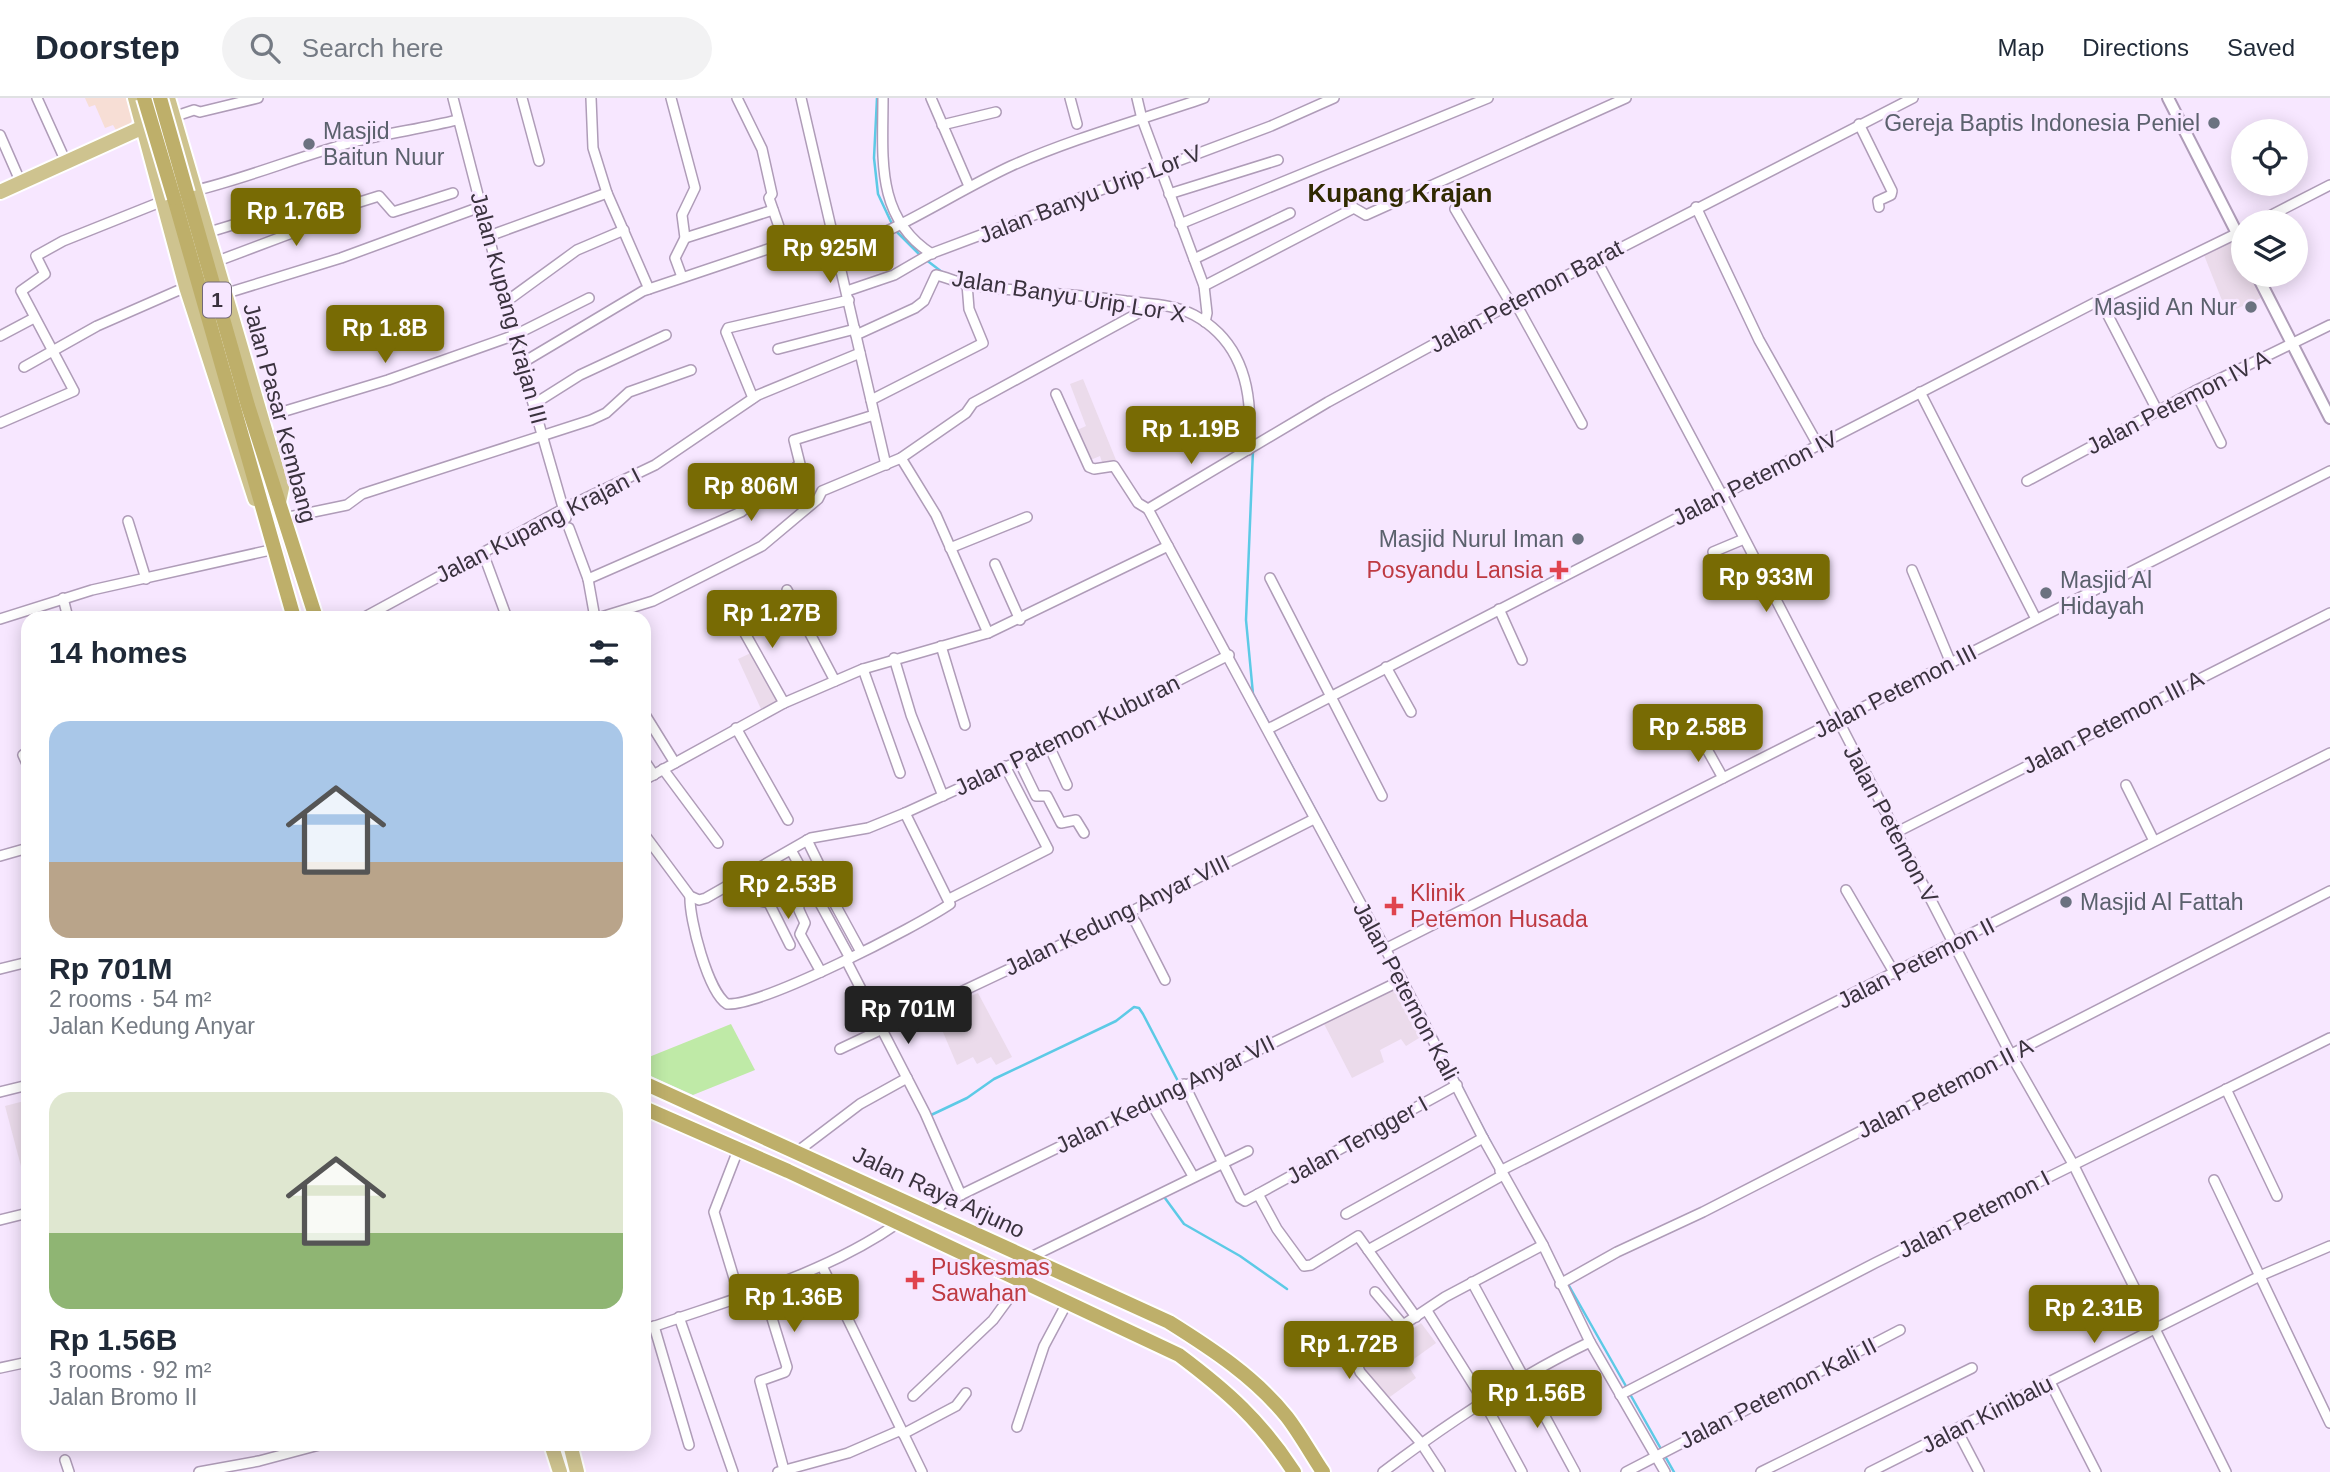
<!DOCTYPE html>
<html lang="en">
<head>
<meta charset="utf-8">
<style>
	:root { --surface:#fff; --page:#f2f2f3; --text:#1f2937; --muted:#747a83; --line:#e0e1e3; --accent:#786b04 }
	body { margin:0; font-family:Helvetica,sans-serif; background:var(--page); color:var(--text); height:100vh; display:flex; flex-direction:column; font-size:26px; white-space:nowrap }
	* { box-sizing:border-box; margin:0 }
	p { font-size:23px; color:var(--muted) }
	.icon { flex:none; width:38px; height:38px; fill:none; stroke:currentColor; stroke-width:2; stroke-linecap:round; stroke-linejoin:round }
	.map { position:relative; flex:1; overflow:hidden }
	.side { position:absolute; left:21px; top:513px; width:630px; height:840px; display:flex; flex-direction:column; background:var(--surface); border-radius:21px; box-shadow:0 4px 18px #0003 }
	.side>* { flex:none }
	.controls { position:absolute; left:2231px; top:21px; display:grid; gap:14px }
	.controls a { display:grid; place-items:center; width:77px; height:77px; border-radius:50%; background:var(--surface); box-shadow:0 4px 18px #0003; font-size:35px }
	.price { position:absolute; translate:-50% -60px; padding:0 16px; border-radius:7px; background:var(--accent); color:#fff; font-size:23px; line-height:46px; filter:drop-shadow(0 2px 4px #0008) }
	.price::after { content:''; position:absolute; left:50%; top:42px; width:21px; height:16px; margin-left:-10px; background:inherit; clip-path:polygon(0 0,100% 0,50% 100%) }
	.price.selected { background:#222; color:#fff }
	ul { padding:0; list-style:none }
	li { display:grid; align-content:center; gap:14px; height:371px; padding:0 28px }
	li span { display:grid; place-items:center; height:217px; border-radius:21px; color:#555 }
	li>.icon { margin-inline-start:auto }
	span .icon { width:126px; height:126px; fill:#fffc; stroke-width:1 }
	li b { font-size:30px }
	h2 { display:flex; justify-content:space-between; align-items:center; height:84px; padding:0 28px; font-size:30px }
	header { display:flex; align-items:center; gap:42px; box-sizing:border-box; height:98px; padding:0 35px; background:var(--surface); border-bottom:2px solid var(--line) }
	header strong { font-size:33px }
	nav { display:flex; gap:38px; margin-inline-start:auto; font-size:24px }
	.search { width:490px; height:63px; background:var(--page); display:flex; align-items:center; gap:18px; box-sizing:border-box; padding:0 24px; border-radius:38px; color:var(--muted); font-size:26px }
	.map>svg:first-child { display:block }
</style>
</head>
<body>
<header>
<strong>Doorstep</strong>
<div class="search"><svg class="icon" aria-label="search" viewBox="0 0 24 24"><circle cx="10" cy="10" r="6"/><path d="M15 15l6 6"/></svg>Search here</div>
<nav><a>Map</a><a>Directions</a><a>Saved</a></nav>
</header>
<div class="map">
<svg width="2330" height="1374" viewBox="0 0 2330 1374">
	<rect width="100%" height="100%" fill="#f7e7ff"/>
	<!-- commercial -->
	<polygon fill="#f7ded5" points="85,0 133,0 135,16 130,26 119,37 113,27 105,30 95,7 89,9"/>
	<!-- education -->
	<g fill="#ebdbeb">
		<polygon points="2232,141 2243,164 2244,177 2250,177 2261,200 2227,215 2204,157"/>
		<polygon points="1083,281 1116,362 1103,367 1100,358 1088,363 1075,333 1086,328 1070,286"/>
		<polygon points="755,553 779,602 761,611 738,561"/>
		<polygon points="1398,886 1424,937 1406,948 1401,941 1380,952 1384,964 1352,980 1323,924"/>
		<polygon points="978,895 1012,959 996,967 991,959 977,966 973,959 957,967 934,913"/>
		<polygon points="28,1002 28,1021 25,1022 28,1070 22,1072 5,1008"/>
		<polygon points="1421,1225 1436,1245 1407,1266 1416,1280 1387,1301 1362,1267"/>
	</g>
	<!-- green -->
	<polygon fill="#bfeaa7" points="731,926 755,972 693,997 644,975 644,961"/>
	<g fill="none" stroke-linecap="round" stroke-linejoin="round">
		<!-- stream -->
		<g stroke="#5dcae6" stroke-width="2.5">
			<polyline points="877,0 874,60 878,96 892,126"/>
			<polyline points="895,132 920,157"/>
			<polyline points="925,161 942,174"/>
			<polyline points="1253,352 1246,522 1253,596 1346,769"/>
			<polyline points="1420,908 1465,995"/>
			<polyline points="1476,1017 1491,1045"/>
			<polyline points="929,1018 967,1000 994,981 1116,923 1134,909 1139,910 1143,916 1180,987"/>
			<polyline points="1162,1096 1184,1126 1240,1158 1287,1191"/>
			<polyline points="1568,1186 1627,1290"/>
			<polyline points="1630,1296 1674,1374"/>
		</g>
		<!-- minor casing -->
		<g stroke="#af9cb8" stroke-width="12">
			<g id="minor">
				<polyline points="37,0 66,64"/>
				<polyline points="453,0 522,267 566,420"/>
				<polyline points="522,0 539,63"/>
				<polyline points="591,0 593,50 607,95 649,191"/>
				<polyline points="671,0 695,90 682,117 685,140 675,160 682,179"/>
				<polyline points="737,0 762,51 772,96 769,100 785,146"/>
				<polyline points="801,0 886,367"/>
				<path d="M883,0C883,59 875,120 932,156"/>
				<polyline points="931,0 969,88"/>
				<polyline points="1070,0 1077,26"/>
				<polyline points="1137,0 1142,21 1204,188 1207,215 1205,224"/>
				<polyline points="173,19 194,12 200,14 258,0"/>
				<polyline points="1859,26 1892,93 1891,97 1878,103 1879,109"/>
				<polyline points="942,27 996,14"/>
				<polyline points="0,37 21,85"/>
				<path d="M193,93C249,80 301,57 357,43C390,35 424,30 457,22"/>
				<polyline points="1169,96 1278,62"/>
				<polyline points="1696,109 1759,242 1818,347"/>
				<polyline points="1455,111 1511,206"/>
				<polyline points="2258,124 2330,87"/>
				<polyline points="1180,126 1488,0"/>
				<polyline points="206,135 249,122 263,124 276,121 286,114 332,101 347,108 379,98 393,114 453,95"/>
				<polyline points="489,138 607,95"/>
				<polyline points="685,140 773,112"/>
				<path d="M838,153C899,133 953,95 1011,68C1074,40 1140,22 1204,0"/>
				<polyline points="1194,161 1290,115"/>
				<polyline points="1596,161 1722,397 2011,957 2073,1066 2226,1374"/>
				<polyline points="215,164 292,135 347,108"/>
				<polyline points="1204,188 1354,110 1366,117 1626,0"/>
				<polyline points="847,193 894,177 930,156 1271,28 1334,0"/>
				<polyline points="224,196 341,160 480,109"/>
				<polyline points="2100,202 2158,314"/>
				<polyline points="507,203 577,152 624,132"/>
				<polyline points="1515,204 1582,326"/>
				<path d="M856,237L915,210L924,203L936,177C946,179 956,184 966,186C1019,195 1074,195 1126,203C1149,206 1174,206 1194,217C1246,245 1254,299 1248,352"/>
				<polyline points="0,238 34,220"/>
				<polyline points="778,251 855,231"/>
				<polyline points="522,265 643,193 780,147 833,134"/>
				<polyline points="24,269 97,228 186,189"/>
				<polyline points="2195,293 2221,345"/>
				<polyline points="1920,294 2036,521"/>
				<polyline points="1056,296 1089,369 1094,371 1114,368 1138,405 1148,411"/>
				<polyline points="753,300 726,234 728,230 849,202"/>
				<polyline points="871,302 983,245 969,211 967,186"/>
				<polyline points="534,306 580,277 666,237"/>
				<polyline points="262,320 388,282 515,237 589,200"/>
				<polyline points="0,325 74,293 21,193 45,176 36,158 63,143 163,103"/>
				<polyline points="901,360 936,417 988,535"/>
				<polyline points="2027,383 2195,293 2330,227"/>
				<polyline points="1148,411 1402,882 1483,1040 1543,1147 1590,1244 1665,1374"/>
				<polyline points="1148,411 1328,304 1449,238 1913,0"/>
				<polyline points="284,420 347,407 362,396 591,322 606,315 629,294 691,272"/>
				<polyline points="128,423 146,481"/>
				<polyline points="569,430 588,481 595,520"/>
				<polyline points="950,450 1027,419"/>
				<polyline points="1713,454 1744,441"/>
				<polyline points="483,455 507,520"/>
				<polyline points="995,466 1020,522"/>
				<polyline points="1912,472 1950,563"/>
				<polyline points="1270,480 1382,698"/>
				<polyline points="588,481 741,414 800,366 794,342 874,317"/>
				<polyline points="787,492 835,583"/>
				<polyline points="63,500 68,520"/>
				<polyline points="1499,511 1522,562"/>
				<polyline points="733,514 784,605"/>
				<polyline points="363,520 563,411 655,367 758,297 860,255"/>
				<polyline points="598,520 653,503 762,448 818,401 822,393 901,360 966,315 973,305 1153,207"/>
				<polyline points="0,521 92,492 275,451"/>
				<polyline points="941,548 965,627"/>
				<polyline points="894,560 911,617 943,698"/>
				<polyline points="1386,569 1411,614"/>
				<polyline points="863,571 900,675"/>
				<polyline points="644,615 675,665"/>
				<polyline points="736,630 788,722"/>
				<polyline points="1268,631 2100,202 2244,132"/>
				<polyline points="1699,637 1723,680"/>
				<polyline points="27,638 28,639"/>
				<polyline points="1049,648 1067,687"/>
				<polyline points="28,653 23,657 28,668"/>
				<polyline points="644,662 654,677"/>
				<polyline points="1019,663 1036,698 1047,698 1061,725 1076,722 1084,735"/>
				<polyline points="663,671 718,745"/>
				<polyline points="644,682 784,605 863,571 988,535 1168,448"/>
				<polyline points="2126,687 2154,743"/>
				<polyline points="1897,734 2330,515"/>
				<polyline points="644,736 690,798 699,802 706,800 811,740 868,730 905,715 1019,663 1229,557"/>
				<polyline points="807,742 828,785 831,799 861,854"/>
				<polyline points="791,752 850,860"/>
				<polyline points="0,758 28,750"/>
				<polyline points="764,768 781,799 795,793 798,796 799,812 805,825 800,836 821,874"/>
				<polyline points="740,783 751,801 769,805 790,847"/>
				<polyline points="1846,792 1895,876"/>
				<path d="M690,798C689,821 708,894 727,906C763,908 916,829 950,806L905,715"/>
				<polyline points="949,801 1048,751 1005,668"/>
				<polyline points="1128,815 1136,825 1165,882"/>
				<polyline points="1385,851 2330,373"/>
				<polyline points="846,862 925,1015 961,1097"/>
				<polyline points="0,871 28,864"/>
				<polyline points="840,951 1128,815 1314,721"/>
				<polyline points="1184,986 1240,1100 1245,1103 1258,1096 1277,1131 1304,1168 1311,1167 1358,1138 1416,1219"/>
				<polyline points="2226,991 2277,1098"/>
				<polyline points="0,994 28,987"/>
				<polyline points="1150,1003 1193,1078"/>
				<polyline points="738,1052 714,1114 740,1200"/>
				<polyline points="798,1053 860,1006 907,980"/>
				<polyline points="1500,1073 2330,655"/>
				<polyline points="2214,1082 2330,1325"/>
				<polyline points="1258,1096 1457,987"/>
				<polyline points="1346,1116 1483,1040"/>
				<polyline points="933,1117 942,1106 1402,882"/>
				<polyline points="0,1122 28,1115"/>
				<polyline points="1368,1152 1503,1077"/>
				<polyline points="1029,1160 1248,1053"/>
				<polyline points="822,1168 922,1374"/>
				<polyline points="1472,1184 1575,1374"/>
				<polyline points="1560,1186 1617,1154 1703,1114 2330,793"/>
				<polyline points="763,1191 787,1269 785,1274 760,1283 784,1372"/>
				<polyline points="1375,1194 1403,1227"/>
				<polyline points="1427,1213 1483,1302 1522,1374"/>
				<polyline points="679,1219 733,1374"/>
				<polyline points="654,1228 689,1347"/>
				<path d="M644,1232C731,1201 822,1178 898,1125"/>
				<polyline points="0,1270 28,1264"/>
				<polyline points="2050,1284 2096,1374"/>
				<polyline points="1620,1297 1875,1165 2330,940"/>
				<polyline points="913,1298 993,1222 1023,1181"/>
				<polyline points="1017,1329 1044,1248 1068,1203"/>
				<polyline points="1957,1332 1979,1374"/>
				<polyline points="903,1336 956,1308 966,1295"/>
				<polyline points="65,1362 69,1374"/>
				<polyline points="199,1374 259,1363 323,1346"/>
				<polyline points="778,1374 848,1355 901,1332"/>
				<path d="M1383,1374C1449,1324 1515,1280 1590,1244"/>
				<polyline points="1440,1374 1421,1345 1360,1274 1356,1263 1358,1257 1445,1199 1543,1147"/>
				<polyline points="1626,1374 1900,1232"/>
				<polyline points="1761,1374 1972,1270"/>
				<polyline points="1870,1374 2262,1177 2330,1148"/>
			</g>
		</g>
		<!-- tertiary casing -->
		<g stroke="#af9cb8" stroke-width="14">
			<g id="tertiary">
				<polyline points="2168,0 2244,149"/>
				<polyline points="2257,177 2330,320"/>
			</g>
		</g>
		<!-- primary casing -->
		<g stroke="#fff" stroke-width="18">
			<g id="primary">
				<polyline points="135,0 186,189 255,401"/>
				<polyline points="168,0 282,390 279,404"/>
				<polyline points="0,94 150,26"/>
				<polyline points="551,1346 560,1374"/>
				<polyline points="570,1346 577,1374"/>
			</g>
		</g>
		<!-- trunk casing -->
		<g stroke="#fff" stroke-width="18">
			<g id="trunk">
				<polyline points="187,95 248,308 316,520"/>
				<polyline points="174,100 294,520"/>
				<path d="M644,985L1169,1224C1212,1251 1255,1279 1287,1319C1300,1336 1311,1356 1323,1374"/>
				<path d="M644,1010L788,1073L1179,1257C1227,1293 1261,1323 1294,1374"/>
			</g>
		</g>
		<!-- minor -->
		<use href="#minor" stroke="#fff" stroke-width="9"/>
		<!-- tertiary -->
		<use href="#tertiary" stroke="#fff" stroke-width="10"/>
		<!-- primary -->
		<use href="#primary" stroke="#cec38f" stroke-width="14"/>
		<!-- trunk -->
		<use href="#trunk" stroke="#beaf6a" stroke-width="14"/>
		<!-- trunk-bridge casing -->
		<g stroke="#fff" stroke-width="18" stroke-linecap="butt">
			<g id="trunk-bridge">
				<polyline points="144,0 174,100"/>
				<polyline points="160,0 187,95"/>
			</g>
		</g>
		<!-- trunk-bridge -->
		<use href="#trunk-bridge" stroke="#beaf6a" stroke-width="14"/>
	</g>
	<!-- markers -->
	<g fill="#6b7280" stroke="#f7e7ff" stroke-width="2.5">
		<circle cx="2214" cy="25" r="7"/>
		<circle cx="309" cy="46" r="7"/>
		<circle cx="2251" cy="209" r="7"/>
		<circle cx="1578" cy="441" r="7"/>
		<circle cx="2046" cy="495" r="7"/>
		<circle cx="2066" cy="804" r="7"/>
	</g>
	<g fill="#e0444e" stroke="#f7e7ff" stroke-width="2.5">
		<path d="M1555.5 461.5h7v7h7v7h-7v7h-7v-7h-7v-7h7z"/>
		<path d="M1390.5 797.5h7v7h7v7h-7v7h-7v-7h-7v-7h7z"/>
		<path d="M911.5 1171.5h7v7h7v7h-7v7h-7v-7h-7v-7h7z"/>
	</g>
	<g text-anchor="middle" stroke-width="6" stroke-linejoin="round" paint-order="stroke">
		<!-- shield labels -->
		<rect fill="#f7e7ff" stroke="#736878" stroke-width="2" x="203" y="184.5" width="28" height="35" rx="5"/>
		<g font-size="21" font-weight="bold" fill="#3a323e">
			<text x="217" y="209">1</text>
		</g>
		<!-- worship labels -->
		<g font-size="23" fill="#5b616d" stroke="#f7e7ff" text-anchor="end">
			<text x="2200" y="33">Gereja Baptis Indonesia Peniel</text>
			<text x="323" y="41" text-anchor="start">Masjid<tspan x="323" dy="26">Baitun Nuur</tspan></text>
			<text x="2237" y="217">Masjid An Nur</text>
			<text x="1564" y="449">Masjid Nurul Iman</text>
			<text x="2060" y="490" text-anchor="start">Masjid Al<tspan x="2060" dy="26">Hidayah</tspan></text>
			<text x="2080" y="812" text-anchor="start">Masjid Al Fattah</text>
		</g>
		<!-- street labels -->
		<g font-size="23" fill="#3a323e" stroke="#f7e7ff">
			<text transform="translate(1090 96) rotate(-21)" y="8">Jalan Banyu Urip Lor V</text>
			<text transform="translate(1069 198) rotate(9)" y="8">Jalan Banyu Urip Lor X</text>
			<text transform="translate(1526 198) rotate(-28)" y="8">Jalan Petemon Barat</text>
			<text transform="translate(509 210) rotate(75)" y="8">Jalan Kupang Krajan III</text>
			<text transform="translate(2178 304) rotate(-27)" y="8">Jalan Petemon IV A</text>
			<text transform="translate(280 315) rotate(75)" y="8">Jalan Pasar Kembang</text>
			<text transform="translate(1755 380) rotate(-27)" y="8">Jalan Petemon IV</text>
			<text transform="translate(538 427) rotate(-27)" y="8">Jalan Kupang Krajan I</text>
			<text transform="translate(1895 593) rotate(-27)" y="8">Jalan Petemon III</text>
			<text transform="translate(2113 624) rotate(-27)" y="8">Jalan Petemon III A</text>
			<text transform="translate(1067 637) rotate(-26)" y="8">Jalan Patemon Kuburan</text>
			<text transform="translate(1891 726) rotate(62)" y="8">Jalan Petemon V</text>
			<text transform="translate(1117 817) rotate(-26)" y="8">Jalan Kedung Anyar VIII</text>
			<text transform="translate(1916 865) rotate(-27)" y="8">Jalan Petemon II</text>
			<text transform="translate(1406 893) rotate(62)" y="8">Jalan Petemon Kali</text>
			<text transform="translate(1945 990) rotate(-27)" y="8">Jalan Petemon II A</text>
			<text transform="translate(1165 996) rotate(-26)" y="8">Jalan Kedung Anyar VII</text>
			<text transform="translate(1357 1042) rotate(-29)" y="8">Jalan Tengger I</text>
			<text transform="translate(939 1094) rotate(25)" y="8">Jalan Raya Arjuno</text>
			<text transform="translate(1974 1116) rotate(-27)" y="8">Jalan Petemon I</text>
			<text transform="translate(1778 1295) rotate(-27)" y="8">Jalan Petemon Kali II</text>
			<text transform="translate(1987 1316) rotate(-27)" y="8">Jalan Kinibalu</text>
		</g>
		<!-- health labels -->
		<g font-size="23" fill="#be3a42" stroke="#f7e7ff" text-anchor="start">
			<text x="1543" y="480" text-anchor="end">Posyandu Lansia</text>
			<text x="1410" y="803">Klinik<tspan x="1410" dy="26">Petemon Husada</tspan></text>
			<text x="931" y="1177">Puskesmas<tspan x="931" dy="26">Sawahan</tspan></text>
		</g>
		<!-- quarter labels -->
		<g font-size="26" font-weight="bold" fill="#302900" stroke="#f7e7ff">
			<text x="1400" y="104">Kupang Krajan</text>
		</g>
	</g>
</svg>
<div class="controls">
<a><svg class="icon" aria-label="locate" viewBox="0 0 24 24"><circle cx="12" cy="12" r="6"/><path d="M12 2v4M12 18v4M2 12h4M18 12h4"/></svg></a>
<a><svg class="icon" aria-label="layers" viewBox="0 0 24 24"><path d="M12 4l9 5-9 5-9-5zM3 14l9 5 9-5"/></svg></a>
</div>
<b class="price" style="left:296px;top:150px">Rp 1.76B</b>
<b class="price" style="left:830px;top:187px">Rp 925M</b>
<b class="price" style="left:385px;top:267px">Rp 1.8B</b>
<b class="price" style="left:1191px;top:368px">Rp 1.19B</b>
<b class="price" style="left:751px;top:425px">Rp 806M</b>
<b class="price" style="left:1766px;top:516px">Rp 933M</b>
<b class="price" style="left:772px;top:552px">Rp 1.27B</b>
<b class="price" style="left:1698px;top:666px">Rp 2.58B</b>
<b class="price" style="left:788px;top:823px">Rp 2.53B</b>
<b class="price selected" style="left:908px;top:948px">Rp 701M</b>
<b class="price" style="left:794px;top:1236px">Rp 1.36B</b>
<b class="price" style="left:2094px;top:1247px">Rp 2.31B</b>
<b class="price" style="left:1349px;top:1283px">Rp 1.72B</b>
<b class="price" style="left:1537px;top:1332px">Rp 1.56B</b>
<section class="side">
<h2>14 homes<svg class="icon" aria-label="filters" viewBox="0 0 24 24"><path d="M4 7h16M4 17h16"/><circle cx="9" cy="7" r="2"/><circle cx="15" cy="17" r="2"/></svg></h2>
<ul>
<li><span style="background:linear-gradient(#a9c7e8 65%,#b9a48a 0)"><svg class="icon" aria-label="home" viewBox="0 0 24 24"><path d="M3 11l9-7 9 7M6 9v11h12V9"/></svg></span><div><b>Rp 701M</b><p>2 rooms · 54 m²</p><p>Jalan Kedung Anyar</p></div></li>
<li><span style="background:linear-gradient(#dfe7d0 65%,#8fb573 0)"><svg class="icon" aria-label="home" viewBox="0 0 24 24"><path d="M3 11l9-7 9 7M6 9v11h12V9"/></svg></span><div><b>Rp 1.56B</b><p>3 rooms · 92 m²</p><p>Jalan Bromo II</p></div></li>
</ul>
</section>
</div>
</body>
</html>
